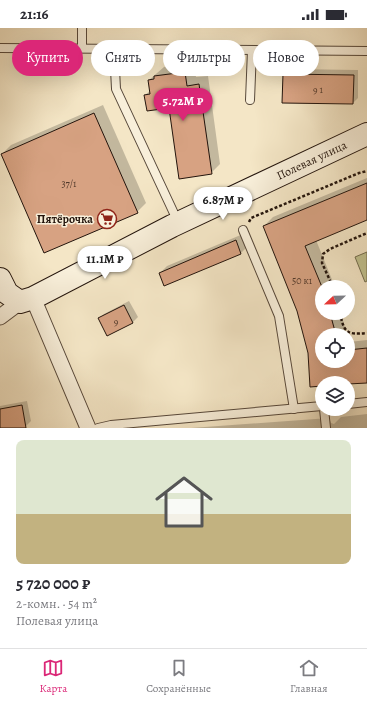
<!DOCTYPE html>
<html lang="ru">
<head>
<meta charset="utf-8">
<style>
	:root { --surface:#fff; --page:#f2f2f3; --text:#2b2b33; --muted:#7c7c81; --line:#e1e1e2; --accent:#db2777 }
	body { margin:0; font-family:Alegreya,serif; background:var(--page); color:var(--text); height:100vh; display:flex; flex-direction:column; font-size:15px; white-space:nowrap }
	* { box-sizing:border-box; margin:0 }
	p { font-size:13px; color:var(--muted) }
	.icon { flex:none; width:22px; height:22px; fill:none; stroke:currentColor; stroke-width:2; stroke-linecap:round; stroke-linejoin:round }
	.map { position:relative; height:400px; overflow:hidden }
	.sheet { display:flex; flex-direction:column; background:var(--surface); flex:1 }
	.sheet>* { flex:none }
	.guide { position:absolute; left:12px; top:12px; width:343px; height:36px; display:flex; gap:8px }
	.needle { width:26px; rotate:248deg }
	.controls { position:absolute; left:315px; top:252px; display:grid; gap:8px }
	.controls a { display:grid; place-items:center; width:40px; height:40px; border-radius:50%; background:var(--surface); box-shadow:0 4px 16px #0002; font-size:20px }
	.price { position:absolute; translate:-50% -34px; padding:0 9px; border-radius:14px; background:#fff; color:#222; font-size:13px; line-height:26px; filter:drop-shadow(0 1px 2px #0008) }
	.price::after { content:''; position:absolute; left:50%; top:24px; width:12px; height:9px; margin-left:-6px; background:inherit; clip-path:polygon(0 0,100% 0,50% 100%) }
	.price.on { background:var(--accent); color:#fff }
	ul { padding:0; list-style:none }
	li { display:grid; align-content:center; gap:8px; height:212px; padding:0 16px }
	li+li { border-top:1px solid var(--line) }
	li span { display:grid; place-items:center; height:124px; border-radius:8px; color:#555 }
	li>.icon { margin-inline-start:auto }
	span .icon { width:72px; height:72px; fill:#fffc; stroke-width:1 }
	li b { font-size:17px }
	.chip { padding:0 14px; border-radius:18px; background:var(--surface); box-shadow:0 4px 16px #0002; font-size:14px; line-height:36px }
	.chip.on { background:var(--accent); color:#fff }
	.status { display:flex; justify-content:space-between; align-items:center; height:28px; padding:0 20px; background:var(--surface); direction:ltr }
	.status svg { height:11px; fill:currentColor }
	.tabs { display:flex; justify-content:space-around; align-items:center; height:56px; border-top:1px solid var(--line); background:var(--surface); font-size:11px; color:var(--muted) }
	.tabs a { display:grid; justify-items:center; gap:2px }
	.tabs .on { color:var(--accent) }
	.map>svg:first-child { display:block }
</style>
</head>
<body>
<div class="status"><b>21:16</b><svg viewBox="0 0 49 12"><path d="M0 12V9h3v3zM5 12V6h3v6zM10 12V3h3v9zM15 12V0h3v12zM26 1h20v11H26zM47 4h2v5h-2z"/></svg></div>
<div class="map">
<svg width="367" height="400" viewBox="0 0 367 400">
	<rect width="100%" height="100%" fill="#f4e6c6"/>
	<filter id="stains"><feTurbulence type="fractalNoise" baseFrequency=".005" numOctaves="4"/><feColorMatrix values="0 0 0 0 .2 0 0 0 0 .09 0 0 0 0 .02 0 0 0 .5 -.17"/></filter>
	<radialGradient id="worn" r=".72"><stop offset=".6" stop-color="#630" stop-opacity="0"/><stop offset="1" stop-color="#630" stop-opacity=".3"/></radialGradient>
	<!-- green -->
	<polygon fill="#c2c390" stroke="#726c4e" points="367,224 367,253 365,254 355,229"/>
	<!-- shadow -->
	<g fill="#0003">
		<polygon points="194,35 196,49 208,48 220,136 211,145 170,79 145,67 151,62 149,52 164,39"/>
		<polygon points="289,41 358,42 358,70 353,75 284,46"/>
		<polygon points="103,77 146,175 137,184 2,126 11,117"/>
		<polygon points="367,150 367,191 316,212 335,259 322,259 322,285 341,285 347,307 322,307 322,333 348,333 348,311 349,314 367,312 367,354 348,355 322,355 322,357 309,324 298,282 264,198 273,189"/>
		<polygon points="243,206 248,218 241,225 160,245 167,238"/>
		<polygon points="129,273 138,289 133,294 108,307 99,290 104,286"/>
		<polygon points="27,373 31,393 26,398 15,400 0,400 0,378"/>
		<polygon points="367,386 367,400 191,400 329,390 331,395 334,396 341,389"/>
	</g>
	<!-- building -->
	<g fill="#d7a282" stroke="#23140c">
		<polygon points="185,44 187,58 199,56 212,146 179,151 169,80 147,83 144,67 150,66 148,52 154,51 154,48"/>
		<polygon points="283,46 354,47 353,76 282,75"/>
		<polygon points="94,85 138,185 44,225 1,126"/>
		<polygon points="367,155 367,192 305,218 322,259 322,285 330,285 336,307 322,307 322,333 348,333 348,322 367,320 367,355 348,356 348,355 322,355 322,358 310,359 308,325 297,283 263,198"/>
		<polygon points="236,212 241,226 164,258 159,245"/>
		<polygon points="124,277 133,295 107,308 98,290"/>
		<polygon points="22,377 26,400 0,400 0,381"/>
	</g>
	<g fill="none" stroke-linecap="round" stroke-linejoin="round">
		<!-- lane casing -->
		<g stroke="#57483a" stroke-width="10">
			<g id="lane">
				<polyline points="0,20 367,23"/>
				<polyline points="82,20 82,0"/>
				<polyline points="114,21 116,61 178,194"/>
				<polyline points="250,72 252,22"/>
				<polyline points="243,202 279,288 294,381"/>
				<polyline points="348,376 367,374"/>
				<polyline points="324,381 326,400"/>
				<polyline points="98,400 111,397 322,378"/>
			</g>
		</g>
		<!-- street casing -->
		<g stroke="#57483a" stroke-width="17">
			<g id="street">
				<polyline points="33,270 88,400"/>
				<polyline points="0,289 20,274"/>
			</g>
		</g>
		<!-- secondary casing -->
		<g stroke="#23140c" stroke-width="24">
			<g id="secondary">
				<path id="s1" d="M0,251L7,265L20,274L33,270L172,198L367,106"/>
			</g>
		</g>
		<!-- path -->
		<g stroke="#23140c" stroke-width="2.5" stroke-dasharray="3 2" stroke-linecap="butt">
			<polyline points="249,194 251,190 359,145 367,143"/>
			<polyline points="333,259 322,235 323,226 330,221 367,205"/>
			<path d="M340,285C344,305 347,307 367,305"/>
		</g>
		<!-- lane -->
		<use href="#lane" stroke="#f8efda" stroke-width="8"/>
		<!-- street -->
		<use href="#street" stroke="#f8efda" stroke-width="15"/>
		<!-- secondary -->
		<use href="#secondary" stroke="#f8efda" stroke-width="22"/>
	</g>
	<!-- icons -->
	<defs>
		<g id="supermarket-ring" transform="scale(1)"><circle r="9.5" fill="#f8efda" stroke="#8f2418" stroke-width="1.5"/><path d="M-6-5.5h2.5l.6 2H6L4.5 2H-2.5L-4.4-4H-6ZM-1.5 3.2a1.3 1.3 0 1 0 .1 0ZM3 3.2a1.3 1.3 0 1 0 .1 0Z" fill="#8f2418"/></g>
	</defs>
	<g fill-rule="evenodd">
		<use href="#supermarket-ring" x="107" y="191"/>
	</g>
	<g text-anchor="middle" stroke-width="3" stroke-linejoin="round" paint-order="stroke">
		<!-- number labels -->
		<g font-size="10" fill="#50382a">
			<text x="318" y="65">9 1</text>
			<text x="69" y="159">37/1</text>
			<text x="302" y="256">50 к1</text>
			<text x="116" y="297">9</text>
		</g>
		<!-- street labels -->
		<g font-size="12" fill="#23140c" stroke="#f8efda">
			<text dy="4" stroke="none"><textPath href="#s1" startOffset="356">Полевая улица</textPath></text>
		</g>
		<!-- poi labels -->
		<g font-size="12" font-weight="bold" fill="#23140c" stroke="#f8efda" text-anchor="end">
			<text x="93" y="195">Пятёрочка</text>
		</g>
	</g>
	<rect width="100%" height="100%" filter="url(#stains)"/>
	<rect width="100%" height="100%" fill="url(#worn)"/>
</svg>
<div class="controls">
<a><svg class="needle" viewBox="-14 -14 28 28"><path d="M0-13l5 13h-10z" fill="#e53935"/><path d="M0 13l5-13h-10z" fill="#7c7c81"/></svg></a>
<a><svg class="icon" aria-label="locate" viewBox="0 0 24 24"><circle cx="12" cy="12" r="6"/><path d="M12 2v4M12 18v4M2 12h4M18 12h4"/></svg></a>
<a><svg class="icon" aria-label="layers" viewBox="0 0 24 24"><path d="M12 4l9 5-9 5-9-5zM3 14l9 5 9-5"/></svg></a>
</div>
<b class="price on" style="left:183px;top:94px">5.72M ₽</b>
<b class="price" style="left:223px;top:193px">6.87M ₽</b>
<b class="price" style="left:105px;top:252px">11.1M ₽</b>
<div class="guide">
<a class="chip on">Купить</a>
<a class="chip">Снять</a>
<a class="chip">Фильтры</a>
<a class="chip">Новое</a>
</div>
</div>
<section class="sheet">
<ul>
<li><span style="background:linear-gradient(#dfe7d0 60%,#c2b280 0)"><svg class="icon" aria-label="home" viewBox="0 0 24 24"><path d="M3 11l9-7 9 7M6 9v11h12V9"/></svg></span><div><b>5 720 000 ₽</b><p>2-комн. · 54 m²</p><p>Полевая улица</p></div></li>
</ul>
</section>
<nav class="tabs">
<a class="on"><svg class="icon" aria-label="map" viewBox="0 0 24 24"><path d="M3 6l6-2 6 2 6-2v14l-6 2-6-2-6 2zM9 4v14M15 6v14"/></svg>Карта</a>
<a><svg class="icon" aria-label="saved" viewBox="0 0 24 24"><path d="M7 4h10v16l-5-4-5 4z"/></svg>Сохранённые</a>
<a><svg class="icon" aria-label="home" viewBox="0 0 24 24"><path d="M3 11l9-7 9 7M6 9v11h12V9"/></svg>Главная</a>
</nav>
</body>
</html>
